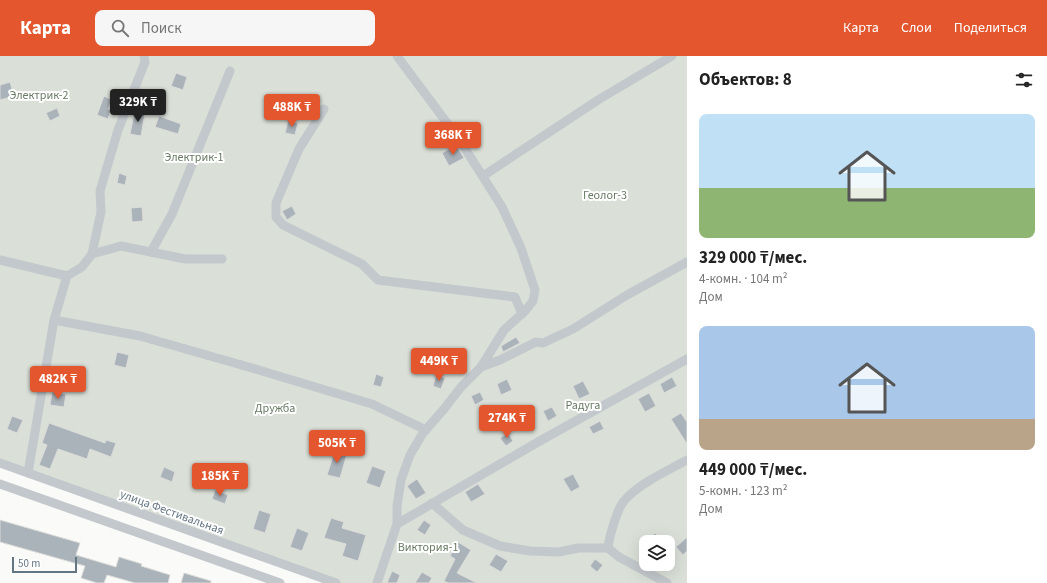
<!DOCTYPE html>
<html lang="ru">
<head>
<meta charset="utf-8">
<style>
	:root { --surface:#fff; --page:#f6f6f6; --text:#222; --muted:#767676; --accent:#e4572e }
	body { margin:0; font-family:"Source Sans 3",sans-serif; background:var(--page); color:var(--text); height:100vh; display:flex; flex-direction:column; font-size:15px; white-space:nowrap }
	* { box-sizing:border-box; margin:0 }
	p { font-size:13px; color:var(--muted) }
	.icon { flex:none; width:22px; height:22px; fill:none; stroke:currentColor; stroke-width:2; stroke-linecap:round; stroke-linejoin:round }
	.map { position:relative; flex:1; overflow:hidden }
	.sheet { display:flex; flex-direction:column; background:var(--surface); width:360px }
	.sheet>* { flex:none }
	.tools { position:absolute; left:639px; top:479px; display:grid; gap:8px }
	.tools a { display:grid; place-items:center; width:36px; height:36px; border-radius:8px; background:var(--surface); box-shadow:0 4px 16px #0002; font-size:20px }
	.scale { position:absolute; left:12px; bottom:10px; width:65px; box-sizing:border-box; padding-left:4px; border:2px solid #657683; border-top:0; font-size:11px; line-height:14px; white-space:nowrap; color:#657683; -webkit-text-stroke:3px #fff; paint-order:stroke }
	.price { position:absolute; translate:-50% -34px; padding:0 9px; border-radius:4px; background:var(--accent); color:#fff; font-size:13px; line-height:26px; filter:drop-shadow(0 1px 2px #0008) }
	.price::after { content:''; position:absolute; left:50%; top:24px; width:12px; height:9px; margin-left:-6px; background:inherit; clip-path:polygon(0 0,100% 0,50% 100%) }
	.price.selected { background:#222; color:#fff }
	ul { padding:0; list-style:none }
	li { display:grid; align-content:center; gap:8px; height:212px; padding:0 12px }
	li span { display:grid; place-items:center; height:124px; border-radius:8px; color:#555 }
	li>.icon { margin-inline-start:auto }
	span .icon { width:72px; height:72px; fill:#fffc; stroke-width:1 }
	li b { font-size:17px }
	h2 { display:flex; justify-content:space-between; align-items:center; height:48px; padding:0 12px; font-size:17px }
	header { display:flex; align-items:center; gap:24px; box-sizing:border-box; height:56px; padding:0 20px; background:var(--accent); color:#fff }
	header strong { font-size:19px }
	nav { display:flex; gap:22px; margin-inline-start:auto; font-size:14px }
	.search { width:280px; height:36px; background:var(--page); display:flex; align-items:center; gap:10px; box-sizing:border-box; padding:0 14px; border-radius:8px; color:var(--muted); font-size:15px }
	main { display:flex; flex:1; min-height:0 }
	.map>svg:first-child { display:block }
</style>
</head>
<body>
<header>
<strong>Карта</strong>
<div class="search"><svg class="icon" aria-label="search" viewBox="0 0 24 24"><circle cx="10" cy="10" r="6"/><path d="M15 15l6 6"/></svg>Поиск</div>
<nav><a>Карта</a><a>Слои</a><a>Поделиться</a></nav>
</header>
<main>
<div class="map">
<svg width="687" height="527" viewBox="0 0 687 527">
	<rect width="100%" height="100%" fill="#fafaf8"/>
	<!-- green -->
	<path fill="#dadfd7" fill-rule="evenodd" d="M0,0H687V527H336L0,408ZM646,486H668V508H646Z"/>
	<!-- building -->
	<g fill="#aab3b9" stroke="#dcdcda">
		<polygon points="176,17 187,21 183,34 171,30"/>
		<polygon points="10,26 14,40 0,44 0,29"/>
		<polygon points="104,40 112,44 108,53 111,54 108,63 97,59"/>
		<polygon points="57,52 60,60 50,65 46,57"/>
		<polygon points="135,54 145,57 141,80 130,78"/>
		<polygon points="159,60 181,68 178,78 155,71"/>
		<polygon points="288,65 298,67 295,79 285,77"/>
		<polygon points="456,89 464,102 449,110 442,97"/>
		<polygon points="119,117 127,120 125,129 117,127"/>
		<polygon points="292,150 296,158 287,164 282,155"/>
		<polygon points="142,151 143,165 132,166 131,152"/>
		<polygon points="516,281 520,287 503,296 501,290"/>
		<polygon points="117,296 129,299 126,312 114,309"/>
		<polygon points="376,318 384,321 381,331 373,329"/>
		<polygon points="436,319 445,322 441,333 433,330"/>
		<polygon points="672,321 677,330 664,337 660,328"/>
		<polygon points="507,323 512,334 501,339 497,328"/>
		<polygon points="583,325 590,338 579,343 573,330"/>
		<polygon points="52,336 66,338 64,351 50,349"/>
		<polygon points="480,336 484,344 475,349 471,340"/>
		<polygon points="649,337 656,350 645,356 638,343"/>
		<polygon points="552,351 557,360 548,365 543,355"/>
		<polygon points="681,357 687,366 687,388 671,363"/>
		<polygon points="12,360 23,364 17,377 7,373"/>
		<polygon points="600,365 604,373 593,378 589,371"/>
		<polygon points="49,367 105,387 106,384 116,387 111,401 90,393 87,403 58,393 50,413 39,409 47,389 42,387"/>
		<polygon points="508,377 513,385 506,390 500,382"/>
		<polygon points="335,394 347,398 340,422 327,419"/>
		<polygon points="372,410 386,415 380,432 366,427"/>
		<polygon points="164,411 175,416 172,426 160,421"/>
		<polygon points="573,418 580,431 571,436 563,423"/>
		<polygon points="417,423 426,437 416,443 407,430"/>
		<polygon points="478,428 485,438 471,446 465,436"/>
		<polygon points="215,434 228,439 225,448 212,443"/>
		<polygon points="259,454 271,458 265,477 253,473"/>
		<polygon points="331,462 344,466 342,472 366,479 358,505 342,500 346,488 324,482"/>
		<polygon points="0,464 80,487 76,499 116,511 119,501 142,508 141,510 170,519 168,527 135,527 107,519 104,527 97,527 81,522 85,510 0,486"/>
		<polygon points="424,464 431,469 425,479 417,474"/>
		<polygon points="297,472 309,477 302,495 290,491"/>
		<polygon points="655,477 665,486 647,486"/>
		<polygon points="687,481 687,495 683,499 676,491"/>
		<polygon points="458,486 471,494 457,517 477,527 448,527 444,525 455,503 450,500"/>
		<polygon points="496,498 508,505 501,516 489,509"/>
		<polygon points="595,503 603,509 597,516 590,510"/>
		<polygon points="392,515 400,519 397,527 387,527"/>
		<polygon points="422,516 432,522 429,527 415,527"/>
		<polygon points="184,517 211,525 211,527 181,527"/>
	</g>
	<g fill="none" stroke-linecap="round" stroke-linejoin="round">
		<!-- minor -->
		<g stroke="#c3c8cc" stroke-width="9">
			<polyline points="397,0 459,83 502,151 521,192 535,234 533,245 525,255 504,274 481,311 461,331 444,353 423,377 410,399 401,424 397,450 397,468"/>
			<polyline points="324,53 299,93 276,147 276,161 283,169 362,208 378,224 515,241 522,258"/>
			<polyline points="483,120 598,44 672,0"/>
			<polyline points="151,196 172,158 230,15"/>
			<polyline points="92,198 121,190 185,203 222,203"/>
			<polyline points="0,204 67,220"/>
			<polyline points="54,264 140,280 252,312 372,348 426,374"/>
			<polyline points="481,311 500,304 536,286 543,287 573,273 627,239 687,206"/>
			<polyline points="0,407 336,527"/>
			<polyline points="28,417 54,264 67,220 82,211 92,198 101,156 100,135 118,74 145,6 144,0"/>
			<polyline points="0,428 280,527"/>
			<polyline points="432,447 463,474 500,490 530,495 559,496 578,492 608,492"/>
			<polyline points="377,527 397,468 538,386 687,303"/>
			<path d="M667,527L619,501L608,492C609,482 617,453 624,445C638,428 667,415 687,404"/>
		</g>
	</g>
	<g text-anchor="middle" stroke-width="4" stroke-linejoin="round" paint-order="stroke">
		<!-- park labels -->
		<g font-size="12" fill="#687a64" stroke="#fff">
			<text x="39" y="43">Электрик-2</text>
			<text x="194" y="105">Электрик-1</text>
			<text x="605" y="143">Геолог-3</text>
			<text x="583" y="353">Радуга</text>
			<text x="275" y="356">Дружба</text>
			<text x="428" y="495">Виктория-1</text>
		</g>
		<!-- street labels -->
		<g font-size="12" fill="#657683" stroke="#fff">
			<text transform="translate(172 456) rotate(20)" y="4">улица Фестивальная</text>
		</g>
	</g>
</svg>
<div class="tools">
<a><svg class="icon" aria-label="layers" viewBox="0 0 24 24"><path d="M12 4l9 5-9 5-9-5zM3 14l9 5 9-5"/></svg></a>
</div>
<div class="scale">50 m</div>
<b class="price selected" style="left:138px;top:67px">329K ₸</b>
<b class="price" style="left:292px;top:72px">488K ₸</b>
<b class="price" style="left:453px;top:100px">368K ₸</b>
<b class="price" style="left:439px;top:326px">449K ₸</b>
<b class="price" style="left:58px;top:344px">482K ₸</b>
<b class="price" style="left:507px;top:383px">274K ₸</b>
<b class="price" style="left:337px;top:408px">505K ₸</b>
<b class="price" style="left:220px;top:441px">185K ₸</b>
</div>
<section class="sheet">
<h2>Объектов: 8<svg class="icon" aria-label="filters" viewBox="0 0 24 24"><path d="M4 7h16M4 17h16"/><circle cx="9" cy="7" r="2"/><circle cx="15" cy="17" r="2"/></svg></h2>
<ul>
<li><span style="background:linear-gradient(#bfe0f5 60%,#8fb573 0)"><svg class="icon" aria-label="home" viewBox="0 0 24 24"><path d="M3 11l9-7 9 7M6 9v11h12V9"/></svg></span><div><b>329 000 ₸/мес.</b><p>4-комн. · 104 m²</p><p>Дом</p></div></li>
<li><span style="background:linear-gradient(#a9c7e8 75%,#b9a48a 0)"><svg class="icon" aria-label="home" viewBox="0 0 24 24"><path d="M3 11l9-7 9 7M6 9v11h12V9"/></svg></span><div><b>449 000 ₸/мес.</b><p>5-комн. · 123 m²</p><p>Дом</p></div></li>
</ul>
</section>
</main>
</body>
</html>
